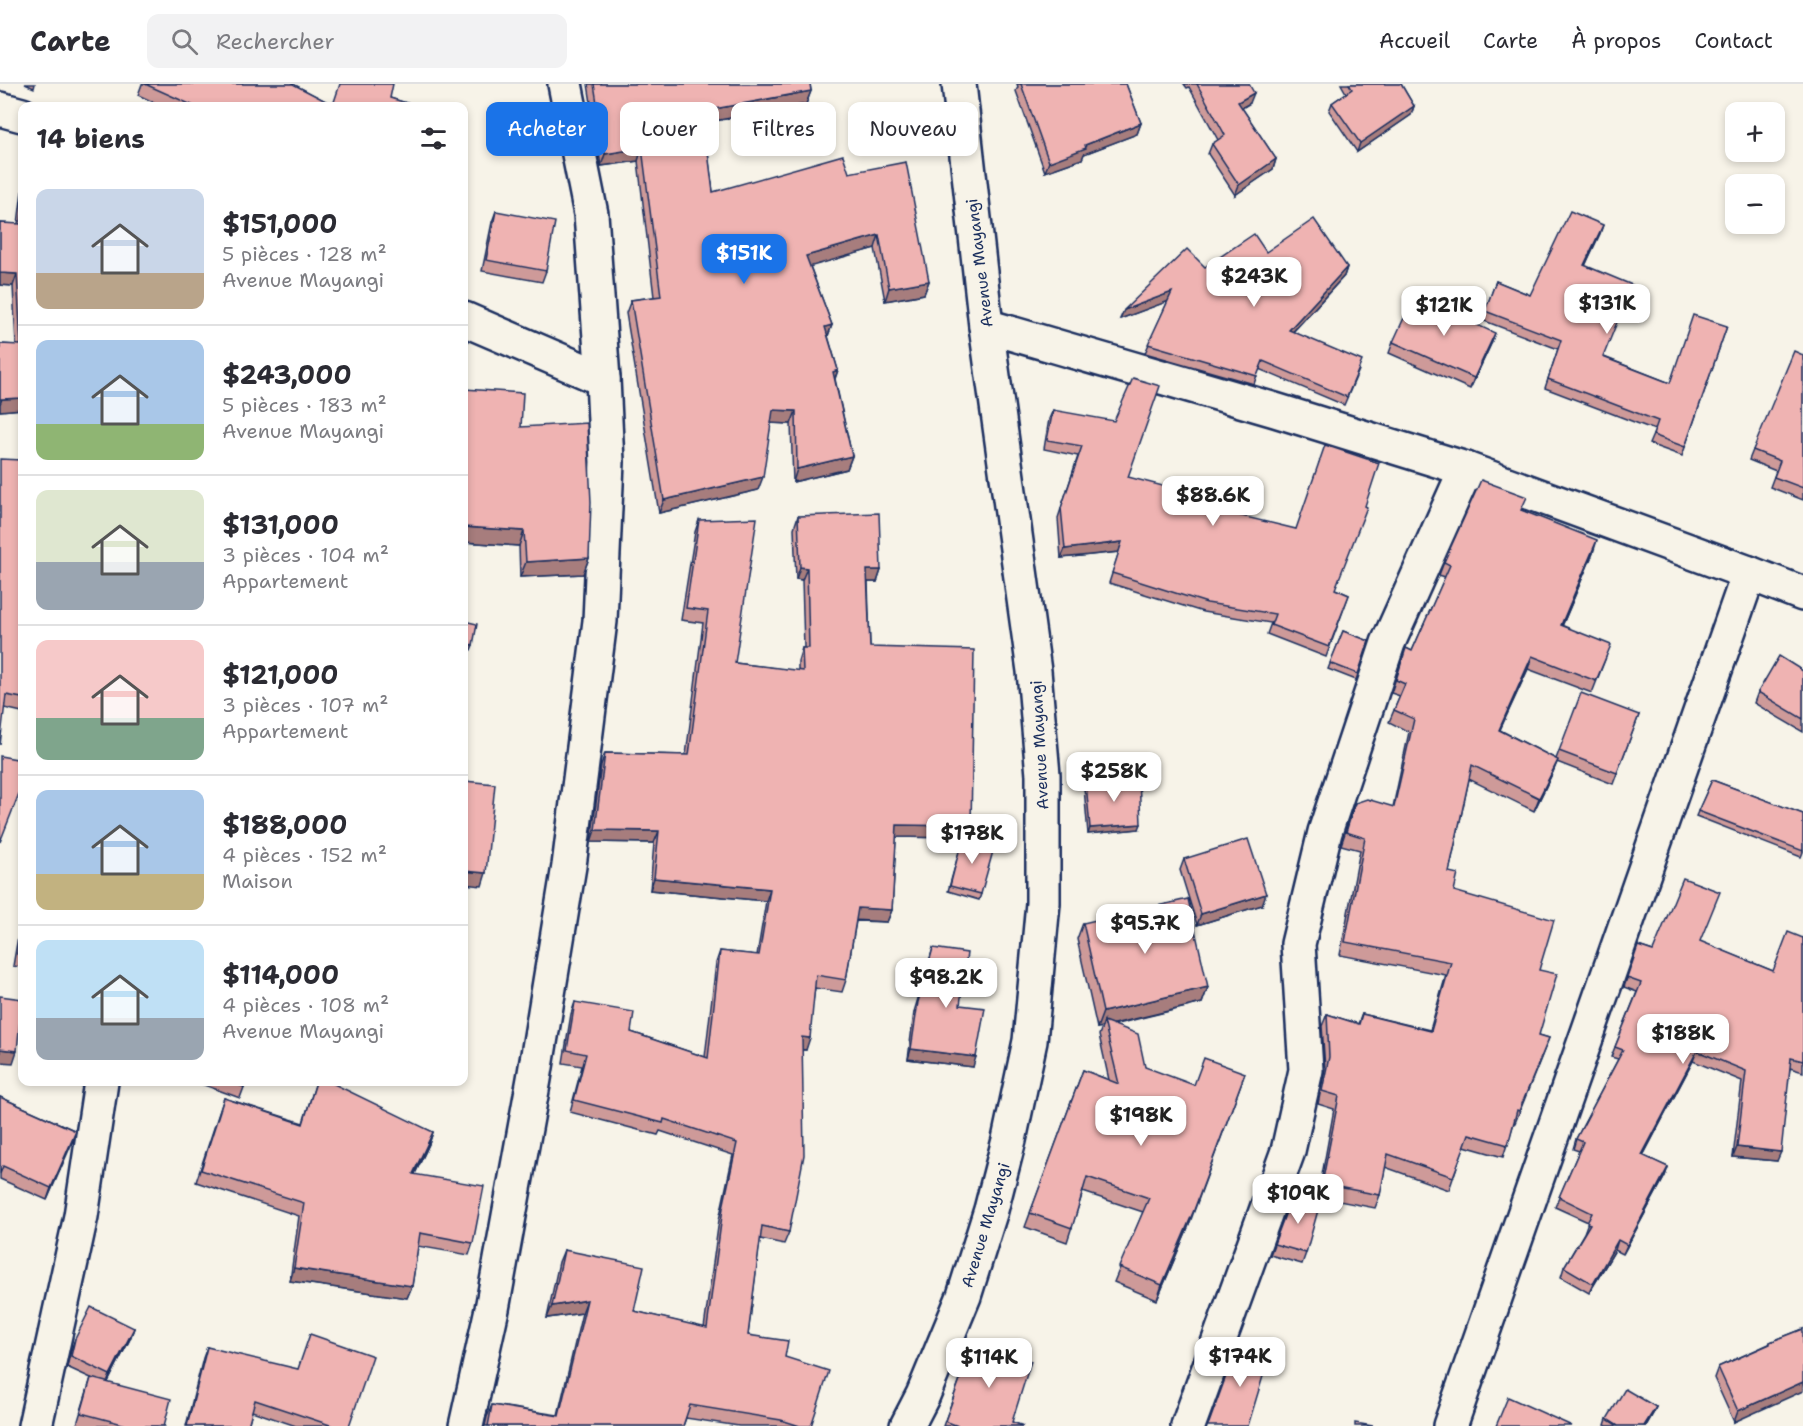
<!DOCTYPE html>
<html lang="fr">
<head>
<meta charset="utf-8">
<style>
	:root { --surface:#fff; --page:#f2f2f3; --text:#2b2b33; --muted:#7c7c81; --line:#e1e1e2; --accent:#1a73e8 }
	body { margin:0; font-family:"Shantell Sans",sans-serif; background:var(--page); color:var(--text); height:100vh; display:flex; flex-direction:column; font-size:22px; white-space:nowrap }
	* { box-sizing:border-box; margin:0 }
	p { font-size:20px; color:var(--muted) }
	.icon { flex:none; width:33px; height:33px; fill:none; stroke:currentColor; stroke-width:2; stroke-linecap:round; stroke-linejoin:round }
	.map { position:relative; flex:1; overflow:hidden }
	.sheet { position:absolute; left:18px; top:18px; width:450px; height:984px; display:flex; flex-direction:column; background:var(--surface); border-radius:12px; box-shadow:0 3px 9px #0003 }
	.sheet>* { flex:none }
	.banner { position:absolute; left:486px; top:18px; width:570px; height:54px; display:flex; gap:12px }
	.tools { position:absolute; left:1725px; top:18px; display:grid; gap:12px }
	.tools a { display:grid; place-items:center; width:60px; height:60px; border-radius:12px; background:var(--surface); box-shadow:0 3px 9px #0003; font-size:30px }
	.price { position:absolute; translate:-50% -51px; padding:0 14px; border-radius:12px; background:#fff; color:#222; font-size:20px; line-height:39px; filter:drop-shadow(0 2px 3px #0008) }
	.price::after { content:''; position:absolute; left:50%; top:36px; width:18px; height:14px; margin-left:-9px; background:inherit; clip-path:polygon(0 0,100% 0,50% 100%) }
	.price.on { background:var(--accent); color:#fff }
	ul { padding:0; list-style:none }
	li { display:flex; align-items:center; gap:18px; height:150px; padding:0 18px }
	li+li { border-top:2px solid var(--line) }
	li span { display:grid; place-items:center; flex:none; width:168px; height:120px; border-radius:12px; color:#555 }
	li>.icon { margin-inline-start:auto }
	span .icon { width:72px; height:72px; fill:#fffc; stroke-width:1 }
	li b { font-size:26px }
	h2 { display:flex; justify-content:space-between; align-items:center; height:72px; padding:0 18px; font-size:26px }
	.chip { padding:0 21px; border-radius:12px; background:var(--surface); box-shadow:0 3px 9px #0003; font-size:21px; line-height:54px }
	.chip.on { background:var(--accent); color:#fff }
	header { display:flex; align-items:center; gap:36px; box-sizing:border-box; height:84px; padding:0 30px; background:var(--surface); border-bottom:2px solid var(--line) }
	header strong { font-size:28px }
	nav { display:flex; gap:33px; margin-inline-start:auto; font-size:21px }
	.search { width:420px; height:54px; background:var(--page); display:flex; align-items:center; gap:15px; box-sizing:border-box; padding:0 21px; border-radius:12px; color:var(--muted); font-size:22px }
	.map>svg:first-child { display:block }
</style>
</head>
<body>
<header>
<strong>Carte</strong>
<div class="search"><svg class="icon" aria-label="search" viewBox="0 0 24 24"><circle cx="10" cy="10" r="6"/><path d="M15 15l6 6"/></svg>Rechercher</div>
<nav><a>Accueil</a><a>Carte</a><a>À propos</a><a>Contact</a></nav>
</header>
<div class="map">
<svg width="1803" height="1342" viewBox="0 0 1803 1342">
	<rect width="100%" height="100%" fill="#f7f3e8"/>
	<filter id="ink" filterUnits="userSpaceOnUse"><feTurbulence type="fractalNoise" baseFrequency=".0167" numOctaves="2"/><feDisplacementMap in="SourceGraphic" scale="12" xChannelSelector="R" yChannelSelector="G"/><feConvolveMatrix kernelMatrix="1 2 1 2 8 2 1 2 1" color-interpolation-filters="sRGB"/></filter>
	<g filter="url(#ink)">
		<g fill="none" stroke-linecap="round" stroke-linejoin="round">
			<!-- minor casing -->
			<g stroke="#1b2f5e" stroke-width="38">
				<g id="minor">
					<polyline points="0,25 22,31"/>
					<polyline points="464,235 603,295"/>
					<polyline points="986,242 1275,326 1466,385 1749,489 1803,510"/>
					<polyline points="35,1342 81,1132 101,998"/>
					<polyline points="466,1342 492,1225 534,995 569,782 600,537 607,378 603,295 591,130 565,0"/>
					<polyline points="907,1342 923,1311 964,1212 991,1126 1009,1056 1030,957 1043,819 1043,691 1034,587 986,242 959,0"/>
					<polyline points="1188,1342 1288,1067 1306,986 1298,860 1325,748 1388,559 1466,385"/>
					<polyline points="1450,1342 1749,489"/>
				</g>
			</g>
			<!-- minor -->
			<use href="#minor" stroke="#f7f3e8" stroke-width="33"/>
		</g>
		<!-- wall -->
		<g fill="#ce9a99" stroke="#1b2f5e" stroke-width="1.5">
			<polygon points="25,0 35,0 34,4"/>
			<polygon points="142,0 293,0 333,21 390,14 416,22 162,22 138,11"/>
			<polygon points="588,0 810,0 811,7 806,20 704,39 713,108 849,89 929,197 924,210 885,217 875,164 810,182 832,241 828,252 838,286 835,295 852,372 847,385 793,398 791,340 771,339 758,406 659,429 626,229 631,216 654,213 638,77 601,82"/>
			<polygon points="1017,0 1126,0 1141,39 1137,50 1084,70 1082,75 1045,88 1016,7 1018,3"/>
			<polygon points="1184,0 1249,0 1250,19 1242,24 1276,75 1273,85 1235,111 1208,70 1212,60 1218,56 1189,3 1187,4"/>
			<polygon points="1341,0 1401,0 1414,22 1411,31 1357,68 1329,27 1332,19 1346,9"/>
			<polygon points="22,107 22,325 0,327 0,260 16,261 13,202 0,201 0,139 18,140"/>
			<polygon points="496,127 546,187 542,198 482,187 492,138"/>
			<polygon points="1603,141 1585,182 1604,273 1670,299 1727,242 1682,372 1649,360 1655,346 1545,304 1558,265 1482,236 1496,197 1530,211"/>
			<polygon points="1266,168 1347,183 1344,192 1293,248 1359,286 1344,321 1259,285 1254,300 1145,269 1168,217 1120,235 1205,183"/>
			<polygon points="1393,258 1491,260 1470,305 1389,269"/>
			<polygon points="1803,271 1803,416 1770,403 1776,387 1749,376 1753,366"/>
			<polygon points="464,305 521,343 589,474 583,490 520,493 519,462 464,458"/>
			<polygon points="1053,326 1128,393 1184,418 1335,505 1349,511 1326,573 1267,550 1271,539 1203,528 1109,499 1119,468 1061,474 1058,434 1078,372 1044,365 1049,335"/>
			<polygon points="22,376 22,628 4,624"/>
			<polygon points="1522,426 1593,469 1562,542 1606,573 1592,609 1528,585 1500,646 1556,675 1559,667 1639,631 1613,700 1557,678 1553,688 1534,727 1469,695 1449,788 1454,807 1539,886 1539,951 1549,954 1515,1039 1514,1039 1503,1073 1464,1062 1449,1106 1385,1083 1380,1111 1375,1124 1318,1113 1334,1025 1318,1020 1325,985 1322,942 1327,930 1358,940 1362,930 1430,946 1446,891 1340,871 1360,766 1341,761 1355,719 1393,723 1409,648 1389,638 1400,612 1391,609 1406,564 1412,567 1445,493 1439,491 1444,478"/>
			<polygon points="798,432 881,486 877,498 868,498 870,563 967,752 981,810 979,816 948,807 963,754 896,753 892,826 887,838 856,837 846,896 842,908 815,904 806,966 802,966 789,1148 784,1160 760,1155 748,1251 785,1273 811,1342 739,1342 686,1334 683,1342 485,1342 487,1333 492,1321 558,1331 582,1229 547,1234 559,1178 564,1166 634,1227 704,1244 719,1136 733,1071 660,1047 658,1051 570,1028 582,982 563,979 571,930 575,918 631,948 705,973 716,879 720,867 757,871 766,817 650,806 654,759 591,758 601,681 605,669 686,671 703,539 681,536 695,448 699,436 735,579 798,587 798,577 802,564 804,564 802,496 796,495 794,444"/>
			<polygon points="1343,547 1369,557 1356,596 1328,585"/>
			<polygon points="1803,587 1803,648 1754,619 1758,608"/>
			<polygon points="1712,696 1803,730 1803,768 1801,773 1696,732"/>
			<polygon points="1086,699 1139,745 1088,750 1084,704"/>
			<polygon points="1184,775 1262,821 1197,841 1180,786"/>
			<polygon points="22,829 22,883 13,882"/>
			<polygon points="1083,839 1208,903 1202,919 1113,941 1145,983 1189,1141 1157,1216 1114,1198 1143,1128 1083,1108 1067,1158 1025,1143 1083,986 1109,996 1099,951 1102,943 1097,944 1077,855"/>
			<polygon points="1803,854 1803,988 1790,984 1777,1077 1733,1073 1742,997 1693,977 1643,1072 1668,1083 1665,1092 1623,1170 1615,1166 1589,1209 1561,1193 1564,1183 1584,1149 1588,1138 1555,1123 1579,1067 1573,1065 1576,1055 1618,975 1611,973 1637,908 1624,903 1638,862 1653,867 1701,858 1773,887"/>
			<polygon points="933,864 960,921 973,983 908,975 914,928"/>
			<polygon points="196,998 246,998 240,1014"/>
			<polygon points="316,998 433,1048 429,1060 415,1090 473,1159 469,1171 418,1162 412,1202 407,1214 290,1197 299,1132 196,1098 224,1014 303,1039"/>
			<polygon points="0,1013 76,1047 47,1116 0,1095"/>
			<polygon points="1292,1112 1306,1169 1302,1180 1270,1171"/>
			<polygon points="134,1244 130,1255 108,1298 164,1342 85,1342 77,1340 91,1294 67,1283 71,1266 75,1255"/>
			<polygon points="1803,1245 1734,1338 1714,1294 1718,1283 1769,1260 1770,1258"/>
			<polygon points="974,1257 1012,1338 1023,1342 943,1342"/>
			<polygon points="207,1263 349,1342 296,1342 252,1327 248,1342 186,1342 203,1274"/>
			<polygon points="1656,1323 1654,1328 1646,1342 1607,1342 1605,1341 1607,1335"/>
		</g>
		<!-- shaded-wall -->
		<g fill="#a77d7d" stroke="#1b2f5e" stroke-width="1.5">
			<polygon points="811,7 806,20 698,40 703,27"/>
			<polygon points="1254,9 1250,19 1234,28 1238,18"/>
			<polygon points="1414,22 1411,31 1357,68 1360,59"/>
			<polygon points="1141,39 1137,50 1084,70 1082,75 1045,88 1049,78 1085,61"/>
			<polygon points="642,64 638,77 601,82 605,70"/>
			<polygon points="1276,75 1273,85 1235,111 1239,101"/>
			<polygon points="1603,141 1600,150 1581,190 1584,181"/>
			<polygon points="879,151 875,164 802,185 806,172"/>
			<polygon points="1347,183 1344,192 1286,255 1289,246"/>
			<polygon points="0,189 17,190 13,202 0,201"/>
			<polygon points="929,197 924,210 885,217 889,204"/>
			<polygon points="1172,208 1169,217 1120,235 1124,226"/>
			<polygon points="832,241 827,254 825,243"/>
			<polygon points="1495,249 1491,260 1470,305 1474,294"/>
			<polygon points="838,286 833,299 833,288"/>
			<polygon points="22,314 22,325 0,327 0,320 2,315"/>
			<polygon points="773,326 796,327 791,340 768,339"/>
			<polygon points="852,372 847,385 793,398 797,385"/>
			<polygon points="763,393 758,406 659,429 664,416"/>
			<polygon points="464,443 524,447 519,462 464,458"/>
			<polygon points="1597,456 1593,469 1557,554 1561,541"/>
			<polygon points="1122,458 1119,468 1061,474 1065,465"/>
			<polygon points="589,474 583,490 520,493 526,478"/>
			<polygon points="800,483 807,484 802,496 796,495"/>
			<polygon points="867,486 881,486 877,498 863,498"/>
			<polygon points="464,559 473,561 471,566 464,565"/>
			<polygon points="1532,572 1528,585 1494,658 1499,646"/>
			<polygon points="1558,676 1553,688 1534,727 1539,714"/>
			<polygon points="1141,740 1139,745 1088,750 1090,744"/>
			<polygon points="897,741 971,742 966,754 892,753"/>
			<polygon points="595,746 659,747 654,759 591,758"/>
			<polygon points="464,787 486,789 482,802 464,800"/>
			<polygon points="654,794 770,805 766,817 650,806"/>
			<polygon points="1266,810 1262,821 1197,841 1201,830"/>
			<polygon points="858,824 892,826 887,838 853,836"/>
			<polygon points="1208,903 1202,919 1105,942 1104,937 1102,943 1097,944 1103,928"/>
			<polygon points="802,953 810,954 806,966 797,965"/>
			<polygon points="0,965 17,967 13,979 0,978"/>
			<polygon points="911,965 976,973 973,983 908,975"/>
			<polygon points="1697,967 1693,977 1638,1081 1642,1071"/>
			<polygon points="1245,989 1189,1141 1157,1216 1162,1201"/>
			<polygon points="76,1047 72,1059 47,1116 51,1104"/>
			<polygon points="433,1048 429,1060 409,1102 413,1090"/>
			<polygon points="1737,1063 1781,1068 1777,1077 1733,1073"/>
			<polygon points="1668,1083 1665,1092 1623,1170 1627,1161"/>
			<polygon points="1618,1156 1615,1166 1589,1209 1593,1200"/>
			<polygon points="294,1184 412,1202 407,1214 290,1197"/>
			<polygon points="587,1216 582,1229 547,1234 552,1222"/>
			<polygon points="134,1244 130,1255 106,1302 110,1291"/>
			<polygon points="1803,1298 1803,1307 1734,1338 1738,1327"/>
			<polygon points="1656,1323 1654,1328 1646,1342 1644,1342"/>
		</g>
		<!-- building -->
		<g fill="#efb3b2" stroke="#1b2f5e" stroke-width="1.5">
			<polygon points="145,0 293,0 333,21 340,0 393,0 390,14 416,22 194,22"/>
			<polygon points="594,0 810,0 811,7 703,27 713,108 843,71 849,89 906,78 929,197 889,204 879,151 806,172 832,241 825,243 838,286 833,288 852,372 797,385 796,327 773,326 763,393 664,416 631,216 661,212 642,64 605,70"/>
			<polygon points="1021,0 1126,0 1141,39 1085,61 1086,64 1049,78"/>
			<polygon points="1197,0 1249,0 1254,9 1238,18 1276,75 1239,101 1212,60 1225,51"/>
			<polygon points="1349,0 1401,0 1414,22 1360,59 1332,19 1352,5"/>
			<polygon points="22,126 22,314 2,315 0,315 0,260 21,261 17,190 0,189 0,139 21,140"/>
			<polygon points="496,127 555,138 546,187 486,176"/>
			<polygon points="1570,127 1603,141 1584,181 1632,201 1603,273 1670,299 1693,231 1727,242 1685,363 1653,351 1658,337 1548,295 1561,256 1485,227 1496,197 1530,211"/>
			<polygon points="1314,135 1347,183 1289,246 1362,277 1347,313 1263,277 1257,292 1148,260 1172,208 1124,226 1187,165 1205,183 1254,150 1266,168"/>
			<polygon points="1414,212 1495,249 1474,294 1393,258"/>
			<polygon points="1794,267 1803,271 1803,404 1774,393 1780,377 1753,366"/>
			<polygon points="1133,294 1160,302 1128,393 1186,408 1184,418 1296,445 1325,361 1379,379 1365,422 1367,423 1335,505 1349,511 1329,563 1271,541 1275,530 1207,519 1112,489 1122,458 1065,465 1061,424 1082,362 1047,356 1053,326 1114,337"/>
			<polygon points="464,305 523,309 521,343 587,339 591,418 589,474 526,478 524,447 464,443"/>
			<polygon points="0,375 22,376 22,614 6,611 0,661"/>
			<polygon points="1481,396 1527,413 1521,426 1597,456 1561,541 1611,561 1596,597 1532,572 1499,646 1558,676 1539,714 1472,681 1449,788 1458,790 1454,807 1554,836 1539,886 1557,890 1539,951 1549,954 1519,1027 1517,1026 1508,1061 1469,1050 1453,1093 1388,1070 1380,1111 1322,1100 1339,1012 1322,1007 1329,973 1327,930 1359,940 1362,930 1431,947 1451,878 1345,858 1365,754 1346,748 1355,719 1367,715 1394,723 1414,635 1394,626 1405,600 1396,596 1406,564 1412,567 1450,481 1444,478"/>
			<polygon points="879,429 881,486 867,486 870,563 974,566 971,742 897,741 892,826 858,824 846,896 816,891 810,954 802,953 804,1071 789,1148 762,1142 748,1251 788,1257 785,1273 829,1287 811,1342 800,1342 781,1336 690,1321 683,1342 488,1342 492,1321 559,1332 587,1216 552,1222 564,1166 644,1182 634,1227 707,1244 723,1124 737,1059 664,1035 663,1039 574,1016 586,970 567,966 575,918 634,928 631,948 708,974 720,867 759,871 770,805 654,794 659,747 595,746 605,669 689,671 708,527 686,524 699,436 757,434 735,579 803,587 802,564 809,564 807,484 800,483 798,432"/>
			<polygon points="464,537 477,540 473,561 464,559"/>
			<polygon points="1343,547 1369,557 1358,590 1330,579"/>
			<polygon points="1779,572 1803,587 1803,635 1758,608"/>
			<polygon points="1581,609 1639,631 1617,689 1559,667"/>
			<polygon points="0,672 22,676 22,702 0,758"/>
			<polygon points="1139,694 1141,740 1090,744 1086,699"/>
			<polygon points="1712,696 1803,730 1803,767 1698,727"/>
			<polygon points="464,697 495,700 486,789 464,787"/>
			<polygon points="963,752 995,760 981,810 950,802"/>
			<polygon points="1248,755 1266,810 1201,830 1184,775"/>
			<polygon points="1683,794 1720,808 1700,857 1773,887 1788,848 1803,854 1803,977 1791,974 1781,1068 1737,1063 1746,987 1697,967 1642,1071 1668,1083 1627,1161 1618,1156 1593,1200 1564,1183 1590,1140 1587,1139 1592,1129 1559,1113 1583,1058 1576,1055 1623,966 1615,963 1641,899 1627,894 1638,862 1653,867"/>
			<polygon points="1188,815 1208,903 1103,928 1083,839"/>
			<polygon points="22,841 22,871 17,870"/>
			<polygon points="933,864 967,869 960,921 985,924 976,973 911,965 918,918"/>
			<polygon points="0,912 22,915 17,967 0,965"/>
			<polygon points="1104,937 1138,950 1145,983 1194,1001 1204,974 1245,989 1194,1126 1162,1201 1119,1183 1149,1114 1087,1093 1072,1144 1030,1129 1083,986 1119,1000"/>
			<polygon points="230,998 246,998 244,1003"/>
			<polygon points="316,998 330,998 433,1048 413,1090 484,1102 473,1159 420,1149 412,1202 294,1184 304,1119 201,1086 224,1014 303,1040"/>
			<polygon points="0,1013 76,1047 51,1104 3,1082 0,1090"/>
			<polygon points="1292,1112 1320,1119 1306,1169 1274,1160"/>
			<polygon points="91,1223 134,1244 110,1291 71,1272 75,1255"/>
			<polygon points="1803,1245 1803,1298 1738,1327 1718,1283 1770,1260 1770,1258"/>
			<polygon points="310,1250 373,1272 349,1342 333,1342 255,1316 248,1342 187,1342 207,1263 298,1285"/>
			<polygon points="974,1257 1031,1277 1012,1338 1023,1342 958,1342 945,1337"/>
			<polygon points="1238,1259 1270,1269 1248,1342 1207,1342 1209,1339"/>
			<polygon points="91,1294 171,1315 164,1342 130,1342 81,1329"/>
			<polygon points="1625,1305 1656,1323 1644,1342 1618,1342 1607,1335"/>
			<polygon points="1508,1313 1572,1342 1496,1342"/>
			<polygon points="1355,1339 1373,1342 1355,1342"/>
		</g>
	</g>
	<g text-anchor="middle" stroke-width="4.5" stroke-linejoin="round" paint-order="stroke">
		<!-- street labels -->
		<g font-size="16" fill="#1b2f5e" stroke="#f7f3e8">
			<text transform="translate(979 179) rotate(-97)" y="6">Avenue Mayangi</text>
			<text transform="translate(1039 661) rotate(-93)" y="6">Avenue Mayangi</text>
			<text transform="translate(985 1141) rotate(-73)" y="6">Avenue Mayangi</text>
		</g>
	</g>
</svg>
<div class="tools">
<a>+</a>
<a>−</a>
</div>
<b class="price on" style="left:744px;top:201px">$151K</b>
<b class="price" style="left:1254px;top:224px">$243K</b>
<b class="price" style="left:1607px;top:251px">$131K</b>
<b class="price" style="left:1444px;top:253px">$121K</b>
<b class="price" style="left:1213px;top:443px">$88.6K</b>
<b class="price" style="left:1114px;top:719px">$258K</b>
<b class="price" style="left:972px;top:781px">$178K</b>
<b class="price" style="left:1145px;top:871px">$95.7K</b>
<b class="price" style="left:946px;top:925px">$98.2K</b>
<b class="price" style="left:1683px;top:981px">$188K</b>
<b class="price" style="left:1141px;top:1063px">$198K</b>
<b class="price" style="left:1298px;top:1141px">$109K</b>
<b class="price" style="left:1240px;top:1304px">$174K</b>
<b class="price" style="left:989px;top:1305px">$114K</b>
<div class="banner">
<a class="chip on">Acheter</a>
<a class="chip">Louer</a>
<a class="chip">Filtres</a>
<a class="chip">Nouveau</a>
</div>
<section class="sheet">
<h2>14 biens<svg class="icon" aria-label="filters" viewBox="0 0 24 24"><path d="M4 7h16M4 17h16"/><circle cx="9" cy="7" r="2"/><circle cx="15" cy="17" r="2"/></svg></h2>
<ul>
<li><span style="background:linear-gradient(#c9d6e8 70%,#b9a48a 0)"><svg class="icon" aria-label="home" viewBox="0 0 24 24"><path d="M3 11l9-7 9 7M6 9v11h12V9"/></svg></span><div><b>$151,000</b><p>5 pièces · 128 m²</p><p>Avenue Mayangi</p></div></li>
<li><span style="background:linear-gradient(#a9c7e8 70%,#8fb573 0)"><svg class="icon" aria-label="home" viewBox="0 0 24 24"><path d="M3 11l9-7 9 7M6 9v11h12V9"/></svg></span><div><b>$243,000</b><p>5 pièces · 183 m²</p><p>Avenue Mayangi</p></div></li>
<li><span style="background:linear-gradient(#dfe7d0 60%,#9aa5b1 0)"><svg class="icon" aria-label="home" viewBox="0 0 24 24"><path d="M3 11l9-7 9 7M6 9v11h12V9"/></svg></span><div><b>$131,000</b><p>3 pièces · 104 m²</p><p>Appartement</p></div></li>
<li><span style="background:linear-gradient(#f6c9c9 65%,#7fa58c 0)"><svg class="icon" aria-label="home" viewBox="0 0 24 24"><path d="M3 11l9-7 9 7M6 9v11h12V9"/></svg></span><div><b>$121,000</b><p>3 pièces · 107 m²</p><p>Appartement</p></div></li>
<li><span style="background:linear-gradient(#a9c7e8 70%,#c2b280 0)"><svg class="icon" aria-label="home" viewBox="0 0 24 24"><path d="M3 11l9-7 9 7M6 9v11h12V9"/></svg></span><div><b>$188,000</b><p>4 pièces · 152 m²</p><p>Maison</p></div></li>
<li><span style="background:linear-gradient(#bfe0f5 65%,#9aa5b1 0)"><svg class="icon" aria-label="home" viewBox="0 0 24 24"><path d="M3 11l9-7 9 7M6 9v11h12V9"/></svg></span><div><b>$114,000</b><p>4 pièces · 108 m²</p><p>Avenue Mayangi</p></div></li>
</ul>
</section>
</div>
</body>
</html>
